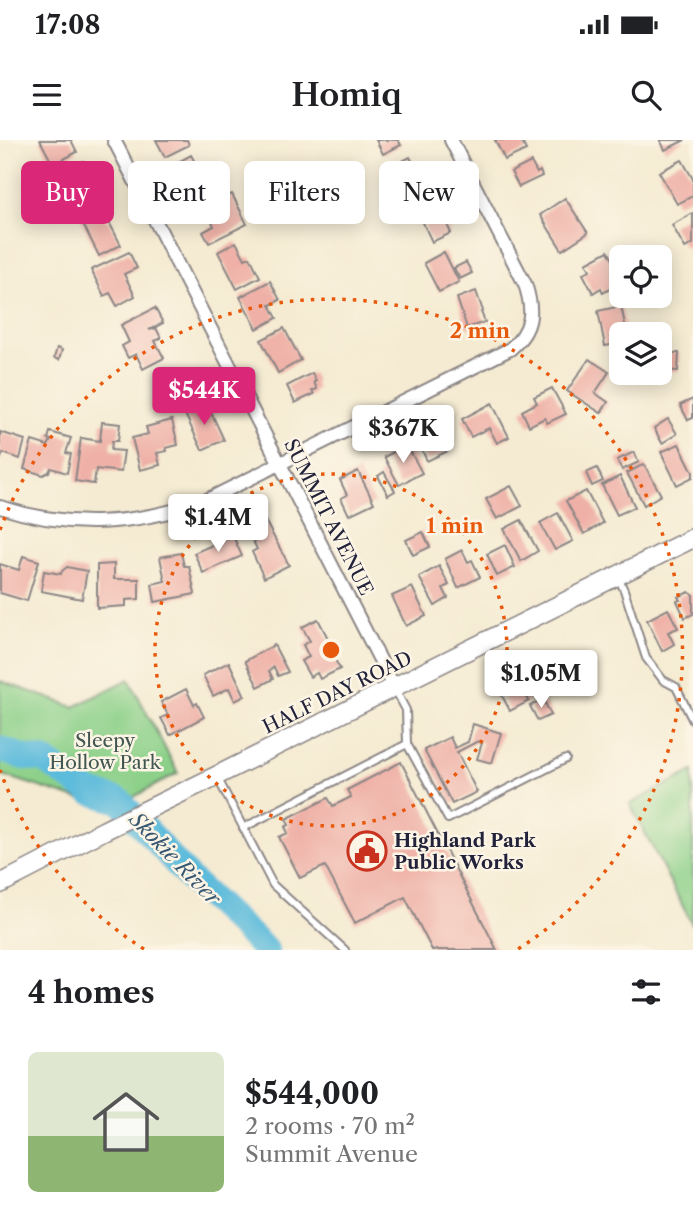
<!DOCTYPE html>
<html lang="en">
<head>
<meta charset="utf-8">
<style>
	:root { --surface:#fff; --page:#f2f2f2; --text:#202124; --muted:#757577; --accent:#db2777 }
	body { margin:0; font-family:"Libre Caslon Text",serif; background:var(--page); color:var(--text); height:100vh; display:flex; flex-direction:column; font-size:26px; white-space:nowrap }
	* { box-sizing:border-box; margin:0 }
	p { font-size:23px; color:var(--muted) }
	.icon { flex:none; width:38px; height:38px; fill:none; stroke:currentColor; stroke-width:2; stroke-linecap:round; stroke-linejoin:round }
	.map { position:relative; height:810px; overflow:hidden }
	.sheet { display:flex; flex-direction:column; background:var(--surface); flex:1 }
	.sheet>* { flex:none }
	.banner { position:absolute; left:21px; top:21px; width:651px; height:63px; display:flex; gap:14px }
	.buttons { position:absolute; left:609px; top:105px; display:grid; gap:14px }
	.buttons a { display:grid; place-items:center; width:63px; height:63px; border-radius:10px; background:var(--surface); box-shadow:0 4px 18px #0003; font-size:35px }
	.price { position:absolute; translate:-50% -60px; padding:0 16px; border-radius:7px; background:#fff; color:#222; font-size:23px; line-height:46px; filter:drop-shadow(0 2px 4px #0008) }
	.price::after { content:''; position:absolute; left:50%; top:42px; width:21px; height:16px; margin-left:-10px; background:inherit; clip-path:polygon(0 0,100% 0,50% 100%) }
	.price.selected { background:var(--accent); color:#fff }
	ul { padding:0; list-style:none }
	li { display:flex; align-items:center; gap:21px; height:175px; padding:0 28px }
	li span { display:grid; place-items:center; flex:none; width:196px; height:140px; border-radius:10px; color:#555 }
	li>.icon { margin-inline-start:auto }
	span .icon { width:84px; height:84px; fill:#fffc; stroke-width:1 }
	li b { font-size:30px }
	h2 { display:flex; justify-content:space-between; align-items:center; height:84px; padding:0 28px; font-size:30px }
	.chip { padding:0 24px; border-radius:10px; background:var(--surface); box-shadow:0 4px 18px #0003; font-size:24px; line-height:63px }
	.chip.selected { background:var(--accent); color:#fff }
	.status { display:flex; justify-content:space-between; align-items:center; height:49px; padding:0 35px; background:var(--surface); direction:ltr }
	.status svg { height:19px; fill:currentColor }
	header { display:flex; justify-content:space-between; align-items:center; height:91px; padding:0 28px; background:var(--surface); font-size:32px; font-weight:600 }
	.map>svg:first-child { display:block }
</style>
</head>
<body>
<div class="status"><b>17:08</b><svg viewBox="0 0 49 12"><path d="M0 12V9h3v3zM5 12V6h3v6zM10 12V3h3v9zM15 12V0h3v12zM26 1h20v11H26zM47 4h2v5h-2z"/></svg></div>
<header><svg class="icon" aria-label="menu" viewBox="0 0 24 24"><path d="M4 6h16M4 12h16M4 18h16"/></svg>Homiq<svg class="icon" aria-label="search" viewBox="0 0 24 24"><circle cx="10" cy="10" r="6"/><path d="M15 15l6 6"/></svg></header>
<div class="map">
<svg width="693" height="810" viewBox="0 0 693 810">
	<rect width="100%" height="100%" fill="#fcf5e5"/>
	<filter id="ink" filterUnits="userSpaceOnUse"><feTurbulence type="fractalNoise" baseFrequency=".0143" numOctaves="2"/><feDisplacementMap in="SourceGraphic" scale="14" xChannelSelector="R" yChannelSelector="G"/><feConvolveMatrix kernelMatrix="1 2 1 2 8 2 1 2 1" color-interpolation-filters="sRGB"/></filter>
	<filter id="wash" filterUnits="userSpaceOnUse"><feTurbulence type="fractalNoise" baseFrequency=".00686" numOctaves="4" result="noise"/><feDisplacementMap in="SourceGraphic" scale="28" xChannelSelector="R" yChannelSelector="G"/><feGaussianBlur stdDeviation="1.57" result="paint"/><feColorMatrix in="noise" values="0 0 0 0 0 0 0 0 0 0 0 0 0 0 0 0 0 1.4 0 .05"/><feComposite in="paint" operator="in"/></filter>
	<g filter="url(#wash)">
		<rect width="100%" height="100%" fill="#f5ebd2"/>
		<!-- green -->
		<g fill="#8cd089" stroke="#577962" stroke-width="2">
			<polygon points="129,539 178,633 110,670 0,634 0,541 74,567"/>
			<polygon points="693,631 693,786 630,664"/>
		</g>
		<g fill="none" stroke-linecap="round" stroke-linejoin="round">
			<!-- river -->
			<polyline stroke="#5dbbdb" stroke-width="26" points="0,609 23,617 44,620 90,652 120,661 190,739 266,810"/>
		</g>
		<g id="blocks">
			<!-- building -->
			<g fill="#efb1a7">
				<polygon points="40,0 71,0 77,12 53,25"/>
				<polygon points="156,0 187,0 189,5 165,17"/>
				<polygon points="376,0 398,0 401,5 383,14"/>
				<polygon points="495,0 521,0 526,10 505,20"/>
				<polygon points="660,0 685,0 665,10"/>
				<polygon points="191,15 207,45 187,56 171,26"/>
				<polygon points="410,17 427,49 402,62 385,30"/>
				<polygon points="682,20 693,39 693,56 677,64 659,32"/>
				<polygon points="83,21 91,36 78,43 89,65 70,75 64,63 58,66 44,39"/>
				<polygon points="531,22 537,33 540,31 542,36 519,47 511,32"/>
				<polygon points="232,54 247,84 209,103 203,92 214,86 205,67"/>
				<polygon points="565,58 588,93 562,110 540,75"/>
				<polygon points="436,61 451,93 432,102 417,70"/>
				<polygon points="99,68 106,81 108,80 121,105 99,116 80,78"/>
				<polygon points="693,73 693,104 685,108 672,85"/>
				<polygon points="236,102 245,119 250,117 260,137 237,149 218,112"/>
				<polygon points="608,111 621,134 621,142 603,153 601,148 593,153 583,134 590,130 586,123"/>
				<polygon points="129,112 137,128 124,134 135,156 117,166 110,153 104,156 91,130"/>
				<polygon points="444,112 459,142 439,152 424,123"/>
				<polygon points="466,122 472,133 460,139 454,128"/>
				<polygon points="270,141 280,160 270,165 277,178 257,189 240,157"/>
				<polygon points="476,151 483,171 481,172 485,182 467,188 457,158"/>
				<polygon points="621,166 627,194 621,194 621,203 605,206 598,171"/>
				<polygon points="155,168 163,183 149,190 156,188 161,198 155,201 164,218 143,229 136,214 128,218 122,206 129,202 121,185"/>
				<polygon points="284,188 301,220 278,233 261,200"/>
				<polygon points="57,208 62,210 59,220 54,218"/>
				<polygon points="660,213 679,213 678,231 660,230"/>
				<polygon points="589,219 609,232 595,253 608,262 601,273 567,251"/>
				<polygon points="312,233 316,241 314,242 317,249 312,251 314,254 295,263 287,246"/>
				<polygon points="552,248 566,274 547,283 545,278 529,286 522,271 537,263 534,257"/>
				<polygon points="693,259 693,278 688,280 680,265"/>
				<polygon points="203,263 208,274 211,272 224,300 202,310 184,272"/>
				<polygon points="492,263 509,297 497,303 489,288 471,297 462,279"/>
				<polygon points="668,279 677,294 662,303 654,288"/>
				<polygon points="172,280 178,305 166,308 167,311 157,313 160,325 140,330 132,298 148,294 146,287"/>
				<polygon points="102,282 120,284 118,301 112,301 111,310 124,311 121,332 96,329 94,344 75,341 81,298 100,301"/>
				<polygon points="438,287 448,311 427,321 416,297"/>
				<polygon points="0,292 25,300 20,319 3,313 0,320"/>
				<polygon points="50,292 71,298 66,313 71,314 67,333 51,328 49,332 43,335 24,329 32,301 48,306 51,300 48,299"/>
				<polygon points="679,304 693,332 693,337 677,345 661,312"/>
				<polygon points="407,305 422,333 399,345 384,317"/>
				<polygon points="634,312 639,322 622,330 617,320"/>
				<polygon points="644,324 661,355 644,365 627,333"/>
				<polygon points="597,328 603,341 592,346 586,333"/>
				<polygon points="358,331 374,363 349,375 341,358 347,355 340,340"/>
				<polygon points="384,332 395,351 388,355 378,336"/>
				<polygon points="620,336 635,367 617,375 602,345"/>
				<polygon points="511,346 522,366 497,379 486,359"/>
				<polygon points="586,351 603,383 584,394 566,361"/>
				<polygon points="558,373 573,401 555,410 540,383"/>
				<polygon points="262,375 289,425 264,438 252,412 257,409 251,397 253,395 247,383"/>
				<polygon points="521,380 538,411 521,421 504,389"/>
				<polygon points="423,392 430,407 413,415 406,400"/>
				<polygon points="232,394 242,416 203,433 194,413 217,403 216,401"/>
				<polygon points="505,405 515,427 497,436 487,414"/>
				<polygon points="462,410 468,422 472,420 480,437 458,448 445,419"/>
				<polygon points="181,413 184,426 189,426 195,454 155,462 152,444 165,441 160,417"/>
				<polygon points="23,416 39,421 27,461 0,453 0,424 19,430"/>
				<polygon points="114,424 114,439 139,439 139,459 126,460 126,466 97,468 97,425"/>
				<polygon points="439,426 449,445 443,448 448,458 435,466 419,437"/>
				<polygon points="67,427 87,431 82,459 41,451 44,431 61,434 62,431"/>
				<polygon points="412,447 426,476 406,486 392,456"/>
				<polygon points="689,452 693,455 693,474 685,478 677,461 680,460 678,457"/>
				<polygon points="668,469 678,488 668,492 674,504 662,511 647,480"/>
				<polygon points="318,479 335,512 332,514 340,529 320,539 317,533 310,537 301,521 309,517 303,505 310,501 302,487"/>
				<polygon points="274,505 288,532 278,536 274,527 269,531 273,539 258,547 245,521"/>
				<polygon points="229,522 245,556 235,561 229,548 213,556 203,535"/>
				<polygon points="522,539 529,553 526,555 529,561 510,571 499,550"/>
				<polygon points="186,549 194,565 197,563 204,577 170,595 161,578 168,575 161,562"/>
				<polygon points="543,559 551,575 538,581 530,566"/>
				<polygon points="473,584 501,593 492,623 477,619 482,603 478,601 457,612 477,652 452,664 424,610 450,597 455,608 468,602"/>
				<polygon points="401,622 497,810 432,810 405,757 355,783 325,726 300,738 279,697 288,693 285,687 289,685 286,679 328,658 333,666 351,657 347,650"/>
			</g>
		</g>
	</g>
	<g filter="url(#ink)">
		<use href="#blocks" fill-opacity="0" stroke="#8c8686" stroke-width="2"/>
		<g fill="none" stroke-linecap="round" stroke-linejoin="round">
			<!-- service casing -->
			<g stroke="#8c8686" stroke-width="10">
				<g id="service">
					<polyline points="618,437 624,450 646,518 663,540 676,547 693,581"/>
					<polyline points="395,549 406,570 407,604 448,679 566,619"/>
					<polyline points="217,637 273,745 345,810"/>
					<polyline points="243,688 407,604"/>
				</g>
			</g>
			<!-- minor casing -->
			<g stroke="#8c8686" stroke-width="16">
				<g id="minor">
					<polyline points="114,0 394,547"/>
					<path d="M0,367C71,390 133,385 203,362L510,209C533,190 534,171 525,144L451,0"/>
				</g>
			</g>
			<!-- secondary casing -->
			<g stroke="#8c8686" stroke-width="21">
				<polyline id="secondary" points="0,744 105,690 216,636 693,398"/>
			</g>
			<!-- service -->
			<use href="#service" stroke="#fff" stroke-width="6"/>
			<!-- minor -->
			<use href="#minor" stroke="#fff" stroke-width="12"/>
			<!-- secondary -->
			<use href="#secondary" stroke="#fff" stroke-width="18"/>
		</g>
	</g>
	<!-- distance rings -->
	<g fill="none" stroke="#e8590c" stroke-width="3.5" stroke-dasharray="3.5 7">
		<circle cx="331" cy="510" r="176"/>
		<path d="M144 809A352 352 0 0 1 0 630M0 390A352 352 0 1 1 518 809"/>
	</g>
	<!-- icons -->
	<defs>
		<g id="civic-ring" transform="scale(2.0125)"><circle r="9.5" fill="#fcf5e5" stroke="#c8321e" stroke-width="1.5"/><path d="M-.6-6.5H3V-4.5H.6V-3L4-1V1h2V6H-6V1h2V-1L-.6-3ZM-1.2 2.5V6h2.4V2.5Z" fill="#c8321e"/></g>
	</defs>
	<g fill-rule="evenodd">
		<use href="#civic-ring" x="367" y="711"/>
	</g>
	<g text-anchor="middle" stroke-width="5" stroke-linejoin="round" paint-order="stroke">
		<!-- street labels -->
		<g font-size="19" fill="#22223b" stroke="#fcf5e5">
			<text transform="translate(329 377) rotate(63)" y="7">SUMMIT AVENUE</text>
			<text transform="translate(337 552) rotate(-26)" y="7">HALF DAY ROAD</text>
		</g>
		<!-- park labels -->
		<g font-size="19" fill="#425652" stroke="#fcf5e5">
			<text x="105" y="607">Sleepy<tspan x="105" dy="22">Hollow Park</tspan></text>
		</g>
		<!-- poi labels -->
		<g font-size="19" font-weight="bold" fill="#22223b" stroke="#fcf5e5" text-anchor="start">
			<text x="394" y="707">Highland Park<tspan x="394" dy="22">Public Works</tspan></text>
		</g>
		<!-- water labels -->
		<g font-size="21" font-style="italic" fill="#375873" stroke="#fcf5e5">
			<text transform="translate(175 719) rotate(46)" y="7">Skokie River</text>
		</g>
	</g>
	<circle cx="331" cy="510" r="10" fill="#e8590c" stroke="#fcf5e5" stroke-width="3.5"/>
	<g font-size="21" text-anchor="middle" font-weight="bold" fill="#e8590c" stroke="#fcf5e5" stroke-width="5" stroke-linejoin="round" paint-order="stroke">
		<text x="480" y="198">2 min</text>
		<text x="455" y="393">1 min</text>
	</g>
</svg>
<div class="buttons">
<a><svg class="icon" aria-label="locate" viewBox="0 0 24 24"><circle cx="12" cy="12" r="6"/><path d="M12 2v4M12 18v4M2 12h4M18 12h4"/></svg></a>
<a><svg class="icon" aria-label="layers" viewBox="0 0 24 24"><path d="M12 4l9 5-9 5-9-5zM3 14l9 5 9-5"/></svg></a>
</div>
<b class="price selected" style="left:204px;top:287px">$544K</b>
<b class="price" style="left:403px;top:325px">$367K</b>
<b class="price" style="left:218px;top:414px">$1.4M</b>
<b class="price" style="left:541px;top:570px">$1.05M</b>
<div class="banner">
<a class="chip selected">Buy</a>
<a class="chip">Rent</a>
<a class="chip">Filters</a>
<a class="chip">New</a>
</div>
</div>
<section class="sheet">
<h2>4 homes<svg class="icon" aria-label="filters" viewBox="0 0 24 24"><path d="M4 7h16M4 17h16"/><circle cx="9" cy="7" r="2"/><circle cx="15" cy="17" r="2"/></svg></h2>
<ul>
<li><span style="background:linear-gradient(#dfe7d0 60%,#8fb573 0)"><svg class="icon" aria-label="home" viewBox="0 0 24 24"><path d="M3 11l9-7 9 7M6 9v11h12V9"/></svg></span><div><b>$544,000</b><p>2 rooms · 70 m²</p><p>Summit Avenue</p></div></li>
</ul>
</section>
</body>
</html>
